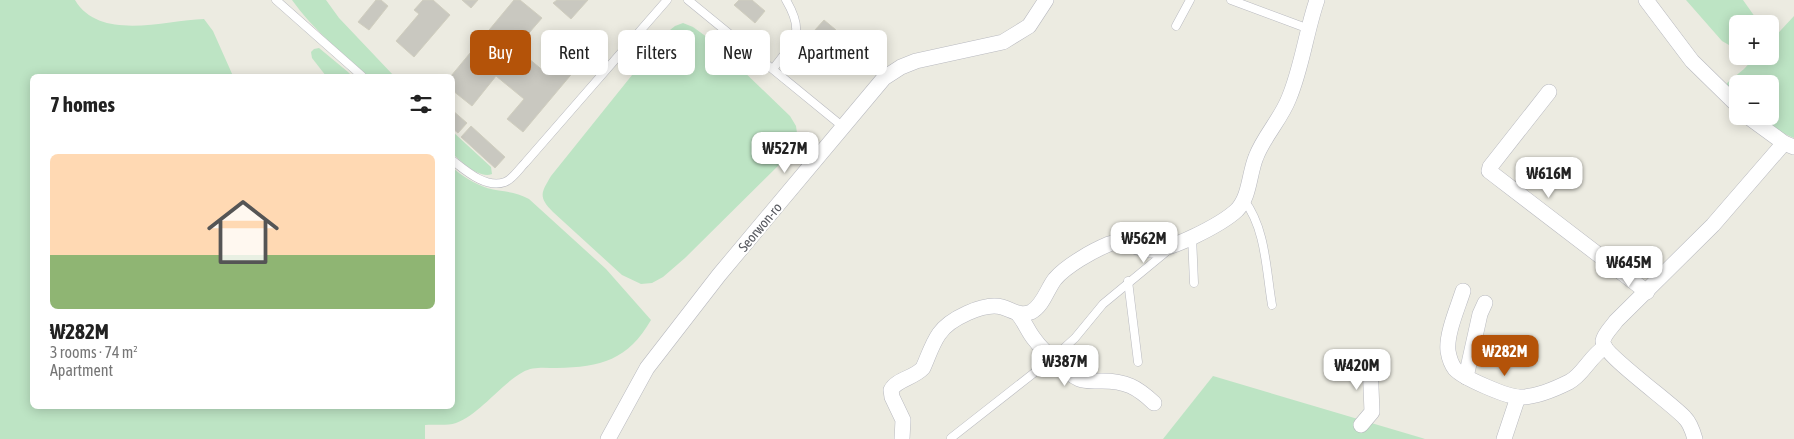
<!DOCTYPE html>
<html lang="en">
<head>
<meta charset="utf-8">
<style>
	:root { --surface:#fff; --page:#f6f6f6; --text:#222; --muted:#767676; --accent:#b45309 }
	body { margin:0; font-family:"Asap Condensed",sans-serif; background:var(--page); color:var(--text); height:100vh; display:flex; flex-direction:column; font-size:19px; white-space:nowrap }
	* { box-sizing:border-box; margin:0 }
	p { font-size:16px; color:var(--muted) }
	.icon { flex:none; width:28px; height:28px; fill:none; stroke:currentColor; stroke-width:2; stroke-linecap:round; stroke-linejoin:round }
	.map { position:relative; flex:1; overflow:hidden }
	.drawer { position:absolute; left:30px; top:74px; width:425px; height:335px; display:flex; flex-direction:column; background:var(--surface); border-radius:8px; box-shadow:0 2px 12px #0003 }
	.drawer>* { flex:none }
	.banner { position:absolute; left:470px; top:30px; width:475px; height:45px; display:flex; gap:10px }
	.buttons { position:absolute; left:1729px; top:15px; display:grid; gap:10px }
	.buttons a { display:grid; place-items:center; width:50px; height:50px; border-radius:8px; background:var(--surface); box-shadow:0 2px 12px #0003; font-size:25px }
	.price { position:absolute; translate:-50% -42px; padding:0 11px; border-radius:10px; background:#fff; color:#222; font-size:16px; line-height:32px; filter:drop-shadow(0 1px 2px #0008) }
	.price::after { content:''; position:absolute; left:50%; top:30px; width:15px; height:11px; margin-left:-8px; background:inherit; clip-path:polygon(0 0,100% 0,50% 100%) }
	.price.selected { background:var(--accent); color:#fff }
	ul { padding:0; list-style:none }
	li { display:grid; align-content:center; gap:10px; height:265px; padding:0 20px }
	li span { display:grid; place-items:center; height:155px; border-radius:8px; color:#555 }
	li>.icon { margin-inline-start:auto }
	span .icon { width:90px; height:90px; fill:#fffc; stroke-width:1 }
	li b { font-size:21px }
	h2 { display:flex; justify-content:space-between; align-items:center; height:60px; padding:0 20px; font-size:21px }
	.tag { padding:0 18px; border-radius:8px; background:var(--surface); box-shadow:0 2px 12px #0003; font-size:18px; line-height:45px }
	.tag.selected { background:var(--accent); color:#fff }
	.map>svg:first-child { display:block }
</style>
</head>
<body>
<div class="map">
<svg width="1794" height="439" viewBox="0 0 1794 439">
	<rect width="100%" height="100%" fill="#ecebe1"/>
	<!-- green -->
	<g fill="#bde4c4">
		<path d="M0,0H75C100,42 166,20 204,19L213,31L233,76H32V406H452L453,168C462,176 475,184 487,188C502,192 515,191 529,199L606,269L651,320C628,360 601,367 557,368C546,368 533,366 523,372C501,384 480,414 456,423C447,426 435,424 425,425V439H0Z"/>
		<path d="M292,0H326L339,18L394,76H368C342,52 312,29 292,0Z"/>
		<polygon points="1686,0 1743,0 1760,24 1738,24 1737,46 1729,45 1722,41"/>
		<polygon points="1794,16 1794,138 1778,131 1759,116 1770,116 1770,84 1738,84 1737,97 1727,86 1727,83 1744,69 1756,56 1770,56 1770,42"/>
		<path d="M683,23L693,27L711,40L790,116L796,126L797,133L796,143L785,159L685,258L663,277L652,283L641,284L622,275L553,212C538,197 541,193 551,176L665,34L675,26Z"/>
		<polygon points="319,48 348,72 352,76 326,76 312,58 311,52 314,49"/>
		<path d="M453,132L491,167L492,174C479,179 462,162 453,154Z"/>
		<polygon points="1213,376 1422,438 1425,439 1163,439"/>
	</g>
	<!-- building -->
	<g fill="#c9c8c0" stroke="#d0cebf">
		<polygon points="376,0 381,0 388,6 369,30 358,22"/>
		<polygon points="423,0 433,0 450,15 414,57 396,41 419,14 414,10"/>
		<polygon points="462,0 478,0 471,8"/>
		<polygon points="514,0 520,0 542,18 516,48 546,73 565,51 580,64 523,132 507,119 524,99 496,76 472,106 452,90 452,76 451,76"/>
		<polygon points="557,0 588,0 571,19 553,3"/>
		<polygon points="739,0 752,0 765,11 755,23 734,5"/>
		<polygon points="824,20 836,30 809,62 796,51"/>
		<polygon points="452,110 467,123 458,133 452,128"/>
		<polygon points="471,126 505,157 495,168 461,137"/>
	</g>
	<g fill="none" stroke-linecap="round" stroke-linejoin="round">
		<!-- service casing -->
		<g stroke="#b8b9bf" stroke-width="9">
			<g id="service">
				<polyline points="276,0 362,76"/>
				<polyline points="688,0 842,126"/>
				<polyline points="1231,0 1309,29"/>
				<polyline points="1176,26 1190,0"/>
				<path d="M773,69C794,41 806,34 786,0"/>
				<path d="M452,160C466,171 486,189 505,182C513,179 519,169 525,163L667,0"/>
				<path d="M1244,200C1266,229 1266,270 1272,305"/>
				<polyline points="1192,236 1194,283"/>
				<polyline points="1128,281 1138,362"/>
				<polyline points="951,438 1053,358 1075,338 1103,304 1166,252"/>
			</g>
		</g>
		<!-- minor casing -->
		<g stroke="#b8b9bf" stroke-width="16">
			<g id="minor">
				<polyline points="1646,0 1692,61 1738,106"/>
				<polyline points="1549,92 1490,167 1489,171 1647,292"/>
				<polyline points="1747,116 1784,143 1794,147"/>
				<path d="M1463,291C1458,307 1446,334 1448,351C1449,357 1451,364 1455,369C1463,378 1509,398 1521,397C1536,397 1555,389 1569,382C1583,375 1590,356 1605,347"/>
				<path d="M1018,314C1025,322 1028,332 1035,340C1042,350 1068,374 1079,379C1086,382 1094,381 1102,381C1126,381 1137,387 1154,403"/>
				<polyline points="1466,377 1480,314 1485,303"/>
				<polyline points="1361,425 1372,412 1370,363"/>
				<polyline points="608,439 647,368 719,275 884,78 901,67 916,61 1003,42 1029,26 1046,0"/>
				<path d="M902,439L903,420L892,397L891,390C897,379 914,378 923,368C928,357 932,344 939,334C949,319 984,302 1002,307C1012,310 1020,317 1031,312C1043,306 1047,289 1055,279C1066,266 1092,251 1109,244C1122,239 1136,248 1149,250C1169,252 1222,224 1237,210C1250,196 1249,174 1256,157C1264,136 1281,119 1289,98C1302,67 1306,32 1317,0"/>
				<polyline points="1504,439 1518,397"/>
				<path d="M1695,439C1693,432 1690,423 1685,418C1673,404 1602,354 1603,341C1604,334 1612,327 1616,321L1713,225L1784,143"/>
			</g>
		</g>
		<!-- service -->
		<use href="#service" stroke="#fff" stroke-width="8"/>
		<!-- minor -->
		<use href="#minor" stroke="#fff" stroke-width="15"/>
	</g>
	<g text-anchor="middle" stroke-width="4" stroke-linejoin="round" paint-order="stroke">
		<!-- street labels -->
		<g font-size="14" fill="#595b61" stroke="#fff">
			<text transform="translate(760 227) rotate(-50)" y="5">Seorwon-ro</text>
		</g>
	</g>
</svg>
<div class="buttons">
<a>+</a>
<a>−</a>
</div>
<b class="price" style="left:785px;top:174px">₩527M</b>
<b class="price" style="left:1549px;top:199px">₩616M</b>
<b class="price" style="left:1144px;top:264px">₩562M</b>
<b class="price" style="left:1629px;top:288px">₩645M</b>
<b class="price selected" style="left:1505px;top:377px">₩282M</b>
<b class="price" style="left:1065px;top:387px">₩387M</b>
<b class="price" style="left:1357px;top:391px">₩420M</b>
<div class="banner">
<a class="tag selected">Buy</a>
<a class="tag">Rent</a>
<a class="tag">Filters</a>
<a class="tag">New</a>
<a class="tag">Apartment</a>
</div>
<section class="drawer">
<h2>7 homes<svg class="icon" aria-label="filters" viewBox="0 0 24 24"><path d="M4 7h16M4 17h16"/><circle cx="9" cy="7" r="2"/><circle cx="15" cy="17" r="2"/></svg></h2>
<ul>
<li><span style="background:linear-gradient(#ffd9b3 65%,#8fb573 0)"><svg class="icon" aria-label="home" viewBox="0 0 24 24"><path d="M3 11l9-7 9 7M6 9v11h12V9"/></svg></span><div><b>₩282M</b><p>3 rooms · 74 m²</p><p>Apartment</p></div></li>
</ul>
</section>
</div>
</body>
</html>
